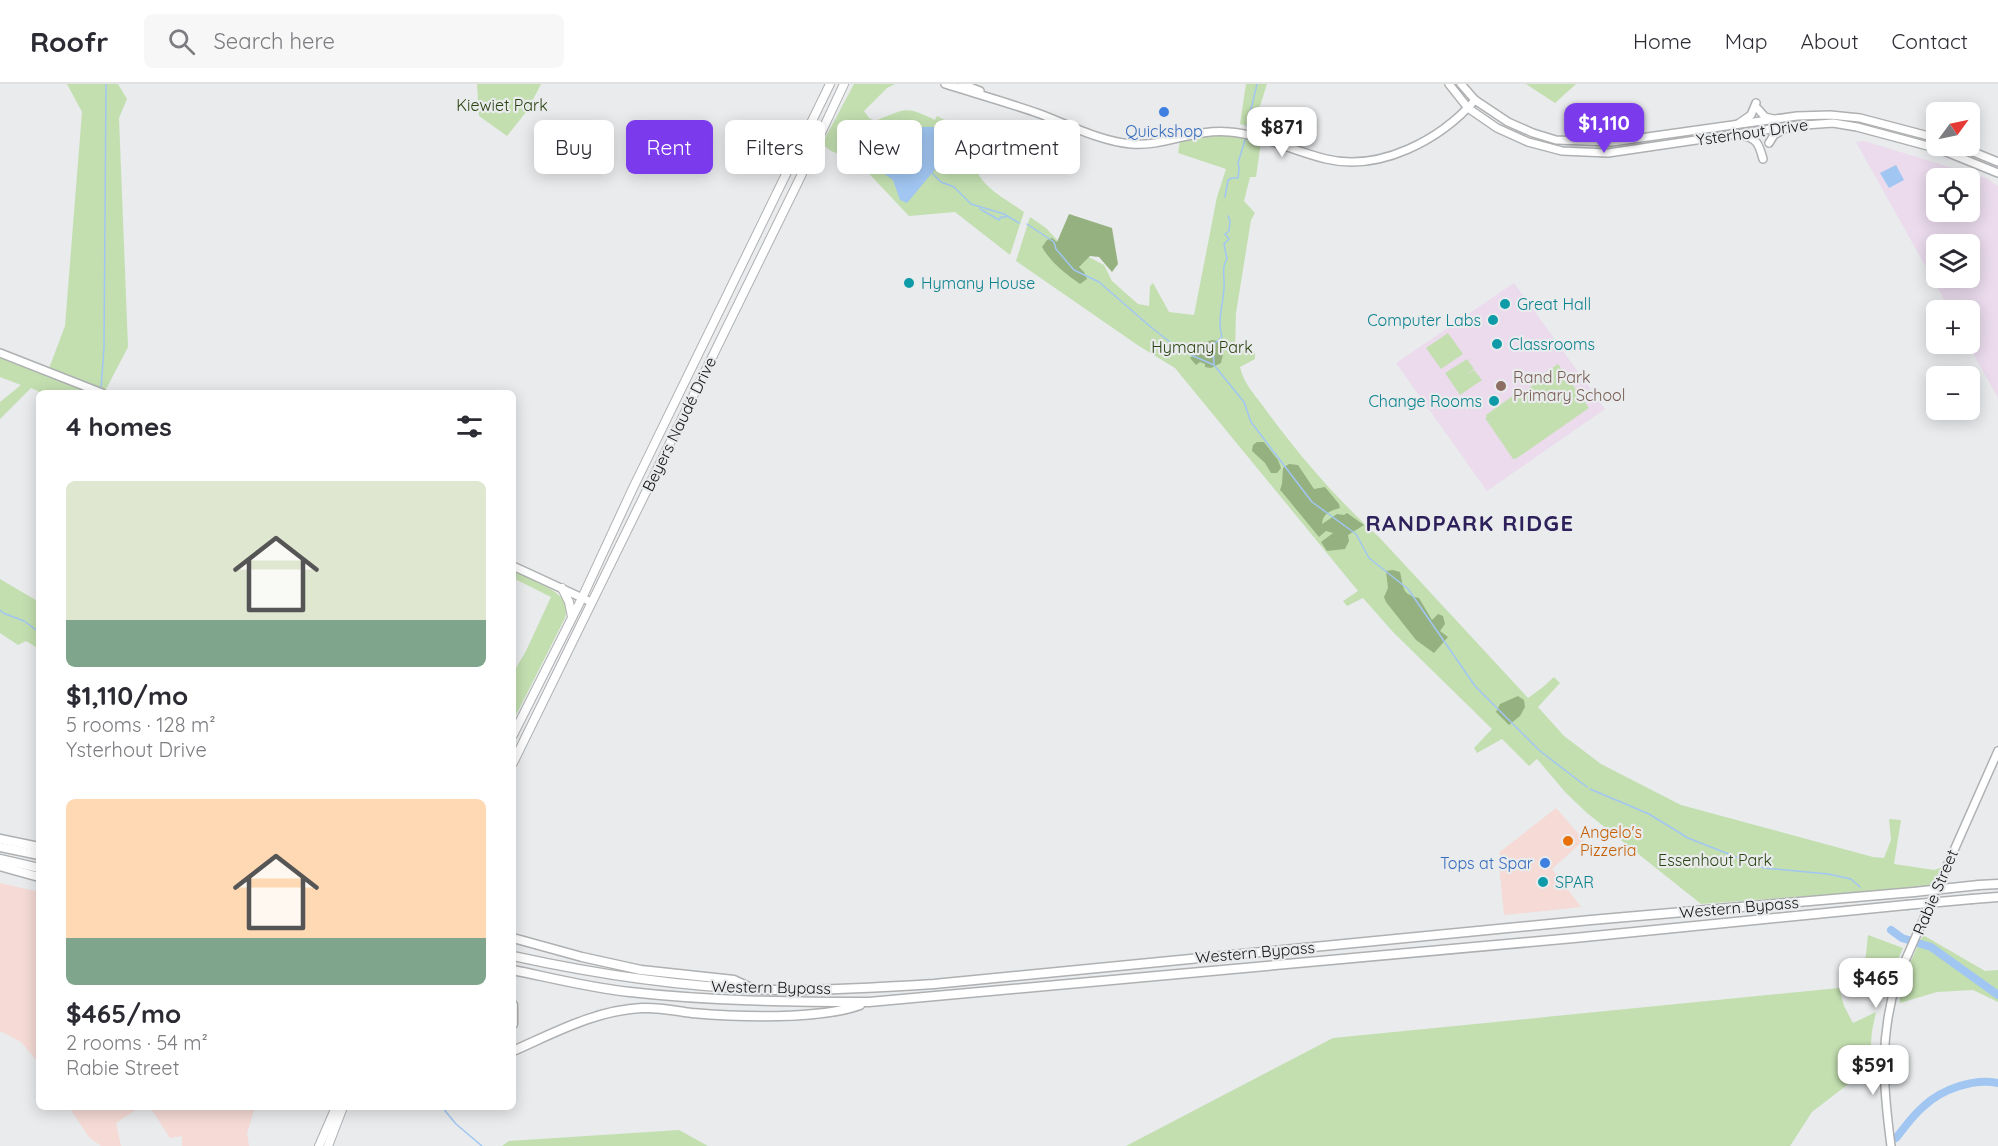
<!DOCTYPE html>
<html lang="en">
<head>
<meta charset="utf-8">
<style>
	:root { --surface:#fff; --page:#f7f7f7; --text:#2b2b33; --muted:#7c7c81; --line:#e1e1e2; --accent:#7c3aed }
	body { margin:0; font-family:Quicksand,sans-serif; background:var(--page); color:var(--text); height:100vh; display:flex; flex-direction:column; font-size:22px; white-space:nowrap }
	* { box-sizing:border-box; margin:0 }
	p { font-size:20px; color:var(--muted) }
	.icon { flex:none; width:33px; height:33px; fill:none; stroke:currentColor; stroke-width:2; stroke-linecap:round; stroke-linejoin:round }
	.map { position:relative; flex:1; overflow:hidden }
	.drawer { position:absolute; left:36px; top:306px; width:480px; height:720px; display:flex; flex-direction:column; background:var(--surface); border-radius:9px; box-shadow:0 3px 15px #0003 }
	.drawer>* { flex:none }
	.guide { position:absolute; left:534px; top:36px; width:570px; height:54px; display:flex; gap:12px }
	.needle { width:39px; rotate:57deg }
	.fabs { position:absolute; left:1926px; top:18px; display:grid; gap:12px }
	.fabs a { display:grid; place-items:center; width:54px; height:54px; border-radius:9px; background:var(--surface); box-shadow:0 3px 15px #0003; font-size:30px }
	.price { position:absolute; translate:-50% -51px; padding:0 14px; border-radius:12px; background:#fff; color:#222; font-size:20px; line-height:39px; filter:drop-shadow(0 2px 3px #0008) }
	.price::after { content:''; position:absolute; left:50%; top:36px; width:18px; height:14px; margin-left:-9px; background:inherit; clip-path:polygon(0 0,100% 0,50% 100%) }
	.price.selected { background:var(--accent); color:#fff }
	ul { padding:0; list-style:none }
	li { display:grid; align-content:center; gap:12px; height:318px; padding:0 30px }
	li span { display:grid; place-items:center; height:186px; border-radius:9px; color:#555 }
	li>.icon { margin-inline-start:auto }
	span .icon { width:108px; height:108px; fill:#fffc; stroke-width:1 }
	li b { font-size:26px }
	h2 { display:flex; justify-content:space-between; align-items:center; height:72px; padding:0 30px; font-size:26px }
	.pill { padding:0 21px; border-radius:9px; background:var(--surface); box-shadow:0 3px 15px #0003; font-size:21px; line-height:54px }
	.pill.selected { background:var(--accent); color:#fff }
	header { display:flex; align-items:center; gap:36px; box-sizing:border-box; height:84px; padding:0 30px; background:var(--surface); border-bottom:2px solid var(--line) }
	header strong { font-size:28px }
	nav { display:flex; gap:33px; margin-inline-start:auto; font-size:21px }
	.search { width:420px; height:54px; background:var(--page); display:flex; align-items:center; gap:15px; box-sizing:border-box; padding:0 21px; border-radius:9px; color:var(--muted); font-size:22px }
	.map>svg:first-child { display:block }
</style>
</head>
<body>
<header>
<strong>Roofr</strong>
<div class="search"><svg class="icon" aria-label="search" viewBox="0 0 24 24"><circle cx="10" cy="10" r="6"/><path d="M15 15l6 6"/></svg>Search here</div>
<nav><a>Home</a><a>Map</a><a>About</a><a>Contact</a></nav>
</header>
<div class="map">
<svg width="1998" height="1062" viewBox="0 0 1998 1062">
	<rect width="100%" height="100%" fill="#e9ebed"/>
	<!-- commercial -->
	<g fill="#f5dad5">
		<polygon points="1556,724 1584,756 1552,785 1581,823 1504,831 1499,780 1500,768"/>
		<polygon points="0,799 39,808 39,979 21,958 0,947"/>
		<polygon points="69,1023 140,1023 116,1039 121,1062 101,1062 89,1053"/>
		<polygon points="150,1023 255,1023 247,1049 249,1062 182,1062 182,1052 170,1054"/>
	</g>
	<!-- education -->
	<g fill="#ebdbed" fill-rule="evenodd">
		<path d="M1864,57L1986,94L1998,102V314L1968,260H1970V226H1950L1856,58ZM1936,94H1970V128H1936ZM1936,160H1970V194H1936Z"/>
		<polygon points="1514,199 1605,325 1487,407 1396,279"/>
	</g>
	<!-- green -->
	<g fill="#c3dfb0">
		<polygon points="67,0 118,0 127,15 119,34 128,263 104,309 42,309 31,304 0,335 0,318 21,301 0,293 0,270 48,287 65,242 82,28"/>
		<polygon points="477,0 541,0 527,27 507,52 479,32"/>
		<path d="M854,0H895L887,4L864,27L869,34L875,37C906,25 904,21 935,36L937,32L965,46L966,52L974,63C970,99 998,109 1024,128L1010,171L955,128L909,132L857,77L831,67L822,60Z"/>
		<polygon points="1246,0 1267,0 1253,44 1240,40"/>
		<polygon points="1526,0 1576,0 1555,19"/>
		<path d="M1228,50L1248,53L1261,58L1256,93H1250L1244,117L1255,129L1251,136L1236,229L1235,265L1255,269V275L1240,283C1243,298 1254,310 1263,322C1296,368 1337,416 1379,453L1528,614L1543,603L1554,593L1560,599L1538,623L1564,652L1601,680L1681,721L1873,773L1884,774L1891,756L1889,735L1901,736L1894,780L1934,786L1946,782L1939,802L1701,820L1587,729L1566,709L1537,675L1529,682L1502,655L1477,669L1474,664L1492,645L1393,548L1363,514L1347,522L1343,517L1358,507L1175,284L1139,262L1016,177L1030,133L1046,144L1058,157L1104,181L1112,197L1138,220L1149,222L1150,202L1153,199L1169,228L1194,231L1217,113L1226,85L1178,69L1180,57L1205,52Z"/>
		<polygon points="1448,249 1463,270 1441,285 1426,264"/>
		<polygon points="1467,275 1474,285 1465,291 1474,286 1482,296 1460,311 1445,289"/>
		<polygon points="1558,280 1589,324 1517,374 1513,375 1485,334 1487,333 1486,331 1514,311 1516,313 1532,302 1530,299"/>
		<path d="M513,486C527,493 560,506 566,520C567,524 566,530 565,534L513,637V589L526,567L551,513L513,494Z"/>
		<polygon points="0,495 39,518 39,565 26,557 18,561 0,549"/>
		<polygon points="1868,851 1903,864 1894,884 1864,890"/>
		<polygon points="1923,851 1985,887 1998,886 1998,918 1973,906 1937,908 1900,919 1900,900"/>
		<polygon points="1839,904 1844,922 1853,939 1876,928 1872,947 1869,984 1812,1028 1790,1062 1126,1062 1333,954"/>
		<polygon points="679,1046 708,1062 502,1062 509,1057"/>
	</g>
	<!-- forest -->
	<g fill="#95b180">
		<path d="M1069,130L1112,144L1118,180L1112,188L1099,173L1090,172L1079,183L1084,188L1087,195L1080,200C1065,189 1052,180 1042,163L1047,156L1052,154L1057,158Z"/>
		<polygon points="1212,256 1218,257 1224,265 1221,279 1211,284 1205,283 1205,280 1200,278 1196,281 1190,274 1196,269 1195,262"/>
		<polygon points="1257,358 1264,358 1278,376 1281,384 1277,389 1271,389 1265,379 1252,367 1253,361"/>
		<path d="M1289,380L1298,381L1314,405L1325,403L1339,420L1340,424C1330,427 1323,429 1322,440L1337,430L1344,431L1347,429L1364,441L1348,451L1349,457L1345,465L1327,467L1321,458L1333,449L1326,447L1319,453L1282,408L1280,406L1282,400L1283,384Z"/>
		<path d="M1393,486L1400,488C1404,504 1401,510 1419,514L1432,536L1438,530L1443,532L1445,540L1440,547L1448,553L1434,569L1416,556L1386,518L1384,513L1388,504L1386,487Z"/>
		<polygon points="1518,612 1524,616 1525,623 1520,632 1509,641 1496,628 1500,620"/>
	</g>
	<!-- water -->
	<g fill="#a1c6f2">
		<path d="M902,43H951L958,46L962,53L907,119L900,116L893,96L879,86C876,58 877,58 902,43Z"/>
		<polygon points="1896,81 1904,96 1889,104 1880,89"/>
	</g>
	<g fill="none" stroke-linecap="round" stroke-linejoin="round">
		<!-- stream -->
		<g stroke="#a1c6f2" stroke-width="1.5">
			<polyline points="1247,42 1257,0"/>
			<polyline points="932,89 941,98 954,103 971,120 1004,130 1019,139"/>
			<polyline points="1225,113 1228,96 1232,94 1238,94 1239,84 1238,79 1245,56"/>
			<polyline points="980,125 999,136 1001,133 1006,133"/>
			<polyline points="1027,140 1054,158 1056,165 1074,186 1099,198 1152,244 1179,265 1184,264 1191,271 1214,281 1244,318 1251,338 1312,418 1356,450 1369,474 1408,505 1475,602 1540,667 1587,703"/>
			<path d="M1214,280L1213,261L1222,253C1217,236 1223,221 1224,204C1225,193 1221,184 1227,175L1224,160L1229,155L1225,150L1229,147L1230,137L1228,132"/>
			<polyline points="101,305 104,263 106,0"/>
			<polyline points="0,526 3,529 24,537 39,548"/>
			<polyline points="1590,705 1649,730 1688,754 1764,784 1828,790 1851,795 1860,803"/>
			<polyline points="442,1023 456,1040 482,1062"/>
		</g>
		<!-- river -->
		<g stroke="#a1c6f2" stroke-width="8">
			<polyline points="1891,846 1902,854 1931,863 1998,911"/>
			<path d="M1896,1054C1905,1043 1913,1031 1924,1022C1942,1005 1974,994 1998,999"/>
		</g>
		<!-- secondary casing -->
		<g stroke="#aeb0b2" stroke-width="10">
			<g id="secondary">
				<path d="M945,0C977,10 1009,19 1040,30C1069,41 1100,57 1131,60C1164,63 1196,44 1230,48C1263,51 1293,67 1326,75C1380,88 1440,56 1475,16"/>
				<polyline points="962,0 980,7"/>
				<polyline points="1449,0 1468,24 1497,44 1528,58 1562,67 1608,69 1791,42 1833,39 1857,43 1939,65 1998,89"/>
				<polyline points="1461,0 1475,16 1508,38 1533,49 1556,56 1612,58 1797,32 1830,31 1860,34 1936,54"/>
				<polyline points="1758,25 1765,33 1773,35"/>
				<polyline points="1738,40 1751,31 1756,19"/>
				<path d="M1741,51C1757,54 1759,60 1763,75"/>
				<polyline points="1769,59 1774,51 1786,44"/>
				<polyline points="1959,62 1998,78"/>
				<polyline points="0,269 102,309"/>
				<polyline points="513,482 591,518"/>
				<path d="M1891,1062C1883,1001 1879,955 1897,895L1998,667"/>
			</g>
		</g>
		<!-- primary casing -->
		<g stroke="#aeb0b2" stroke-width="10">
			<g id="primary">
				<polyline points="562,504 569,518 572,533"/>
				<polyline points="513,651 582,514 633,404 830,0"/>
				<polyline points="513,679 799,96 844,0"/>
				<polyline points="319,1062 336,1023"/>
				<polyline points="328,1062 343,1023"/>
			</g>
		</g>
		<!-- highway casing -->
		<g stroke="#aeb0b2" stroke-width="11">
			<g id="highway">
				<polyline points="0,755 39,763"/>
				<polyline points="0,763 39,771"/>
				<polyline points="0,775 39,784"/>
				<polyline points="0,782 39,793"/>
				<polyline points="1979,801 1998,800"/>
				<polyline points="1972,815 1998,813"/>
				<polyline points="513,854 582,873 641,886 734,896 749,903"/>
				<path d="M513,872C604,892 696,905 788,906C837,906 886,903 934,900L1591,836L1914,808"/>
				<path d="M513,886C552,894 591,904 630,908C710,917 789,918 869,918L1574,854L1906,821"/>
				<polyline points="513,921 513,940"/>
				<path d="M513,967C554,949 596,926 642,924C658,923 676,927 692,929C738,933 818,936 860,921"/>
			</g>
		</g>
		<!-- secondary -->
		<use href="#secondary" stroke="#fff" stroke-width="7"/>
		<!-- primary -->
		<use href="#primary" stroke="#fff" stroke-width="8"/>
		<!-- highway -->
		<use href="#highway" stroke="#fff" stroke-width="8"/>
		<!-- highway-bridge casing -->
		<g stroke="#aeb0b2" stroke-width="11" stroke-linecap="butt">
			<g id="highway-bridge">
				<polyline points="1914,808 1979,801"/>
				<polyline points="1906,821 1972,815"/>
			</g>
		</g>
		<!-- highway-bridge -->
		<use href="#highway-bridge" stroke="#fff" stroke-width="8"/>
	</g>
	<!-- markers -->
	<g fill="#3f7fe0" stroke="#e9ebed" stroke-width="2">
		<circle cx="1164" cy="28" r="6"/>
		<circle cx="1545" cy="779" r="6"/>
	</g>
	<g fill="#0f9aa8" stroke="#e9ebed" stroke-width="2">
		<circle cx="909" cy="199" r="6"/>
		<circle cx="1505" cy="220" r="6"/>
		<circle cx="1493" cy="236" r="6"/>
		<circle cx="1497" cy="260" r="6"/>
		<circle cx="1494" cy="317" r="6"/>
		<circle cx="1543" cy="798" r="6"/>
	</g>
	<circle fill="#8d6e63" stroke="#e9ebed" stroke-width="2" cx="1501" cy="302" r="6"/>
	<circle fill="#e8710a" stroke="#e9ebed" stroke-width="2" cx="1568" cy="757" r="6"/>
	<g text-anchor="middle" stroke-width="4.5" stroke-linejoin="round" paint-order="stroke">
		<!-- park labels -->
		<g font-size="16" fill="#2a4410" stroke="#e9ebed">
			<text x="502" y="27">Kiewiet Park</text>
			<text x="1202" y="269">Hymany Park</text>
			<text x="1715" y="782">Essenhout Park</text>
		</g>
		<!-- shop labels -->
		<g font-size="16" fill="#366cbe" stroke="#e9ebed">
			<text x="1164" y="53">Quickshop</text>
			<text x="1533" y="785" text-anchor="end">Tops at Spar</text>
		</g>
		<!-- street labels -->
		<g font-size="16" fill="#121313" stroke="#e9ebed">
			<text transform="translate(1752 48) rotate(-8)" y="6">Ysterhout Drive</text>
			<text transform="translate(679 340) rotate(-64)" y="6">Beyers Naudé Drive</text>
			<text transform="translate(1935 808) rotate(-67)" y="6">Rabie Street</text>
			<text transform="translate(1739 823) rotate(-5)" y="6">Western Bypass</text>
			<text transform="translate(1255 868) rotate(-5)" y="6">Western Bypass</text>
			<text transform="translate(771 903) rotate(1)" y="6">Western Bypass</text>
		</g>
		<!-- culture labels -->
		<g font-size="16" fill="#0d838f" stroke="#e9ebed" text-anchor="start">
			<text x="921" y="205">Hymany House</text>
			<text x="1517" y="226">Great Hall</text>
			<text x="1481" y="242" text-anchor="end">Computer Labs</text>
			<text x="1509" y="266">Classrooms</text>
			<text x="1482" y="323" text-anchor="end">Change Rooms</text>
			<text x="1555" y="804">SPAR</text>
		</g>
		<!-- education labels -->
		<g font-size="16" fill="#785e54" stroke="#e9ebed" text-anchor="start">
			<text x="1513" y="299">Rand Park<tspan x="1513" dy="18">Primary School</tspan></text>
		</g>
		<!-- food labels -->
		<g font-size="16" fill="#c56008" stroke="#e9ebed" text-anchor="start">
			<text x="1580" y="754">Angelo's<tspan x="1580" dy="18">Pizzeria</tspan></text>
		</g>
		<!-- district labels -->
		<g font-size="22" font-weight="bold" letter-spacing="1.5" fill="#2e205a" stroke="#e9ebed">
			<text x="1470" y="447">RANDPARK RIDGE</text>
		</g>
	</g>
</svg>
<div class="fabs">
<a><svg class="needle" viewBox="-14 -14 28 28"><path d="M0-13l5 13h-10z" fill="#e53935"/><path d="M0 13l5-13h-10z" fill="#7c7c81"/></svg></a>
<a><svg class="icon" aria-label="locate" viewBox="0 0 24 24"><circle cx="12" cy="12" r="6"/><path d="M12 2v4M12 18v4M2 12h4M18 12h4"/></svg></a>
<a><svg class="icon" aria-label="layers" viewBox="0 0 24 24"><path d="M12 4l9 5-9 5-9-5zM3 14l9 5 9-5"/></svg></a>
<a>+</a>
<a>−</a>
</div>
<b class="price selected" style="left:1604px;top:70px">$1,110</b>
<b class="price" style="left:1282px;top:74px">$871</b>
<b class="price" style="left:1876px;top:925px">$465</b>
<b class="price" style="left:1873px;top:1012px">$591</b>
<div class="guide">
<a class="pill">Buy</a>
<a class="pill selected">Rent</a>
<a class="pill">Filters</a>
<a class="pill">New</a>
<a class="pill">Apartment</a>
</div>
<section class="drawer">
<h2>4 homes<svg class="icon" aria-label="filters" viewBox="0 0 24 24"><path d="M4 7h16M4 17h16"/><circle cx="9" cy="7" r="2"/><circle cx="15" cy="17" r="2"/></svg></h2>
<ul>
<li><span style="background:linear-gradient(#dfe7d0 75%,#7fa58c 0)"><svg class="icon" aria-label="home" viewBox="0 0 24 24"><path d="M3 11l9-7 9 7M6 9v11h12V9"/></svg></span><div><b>$1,110/mo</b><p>5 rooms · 128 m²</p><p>Ysterhout Drive</p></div></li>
<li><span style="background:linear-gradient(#ffd9b3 75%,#7fa58c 0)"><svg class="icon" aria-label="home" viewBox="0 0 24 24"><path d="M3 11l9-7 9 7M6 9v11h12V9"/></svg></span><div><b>$465/mo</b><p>2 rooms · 54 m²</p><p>Rabie Street</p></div></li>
</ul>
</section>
</div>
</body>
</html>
